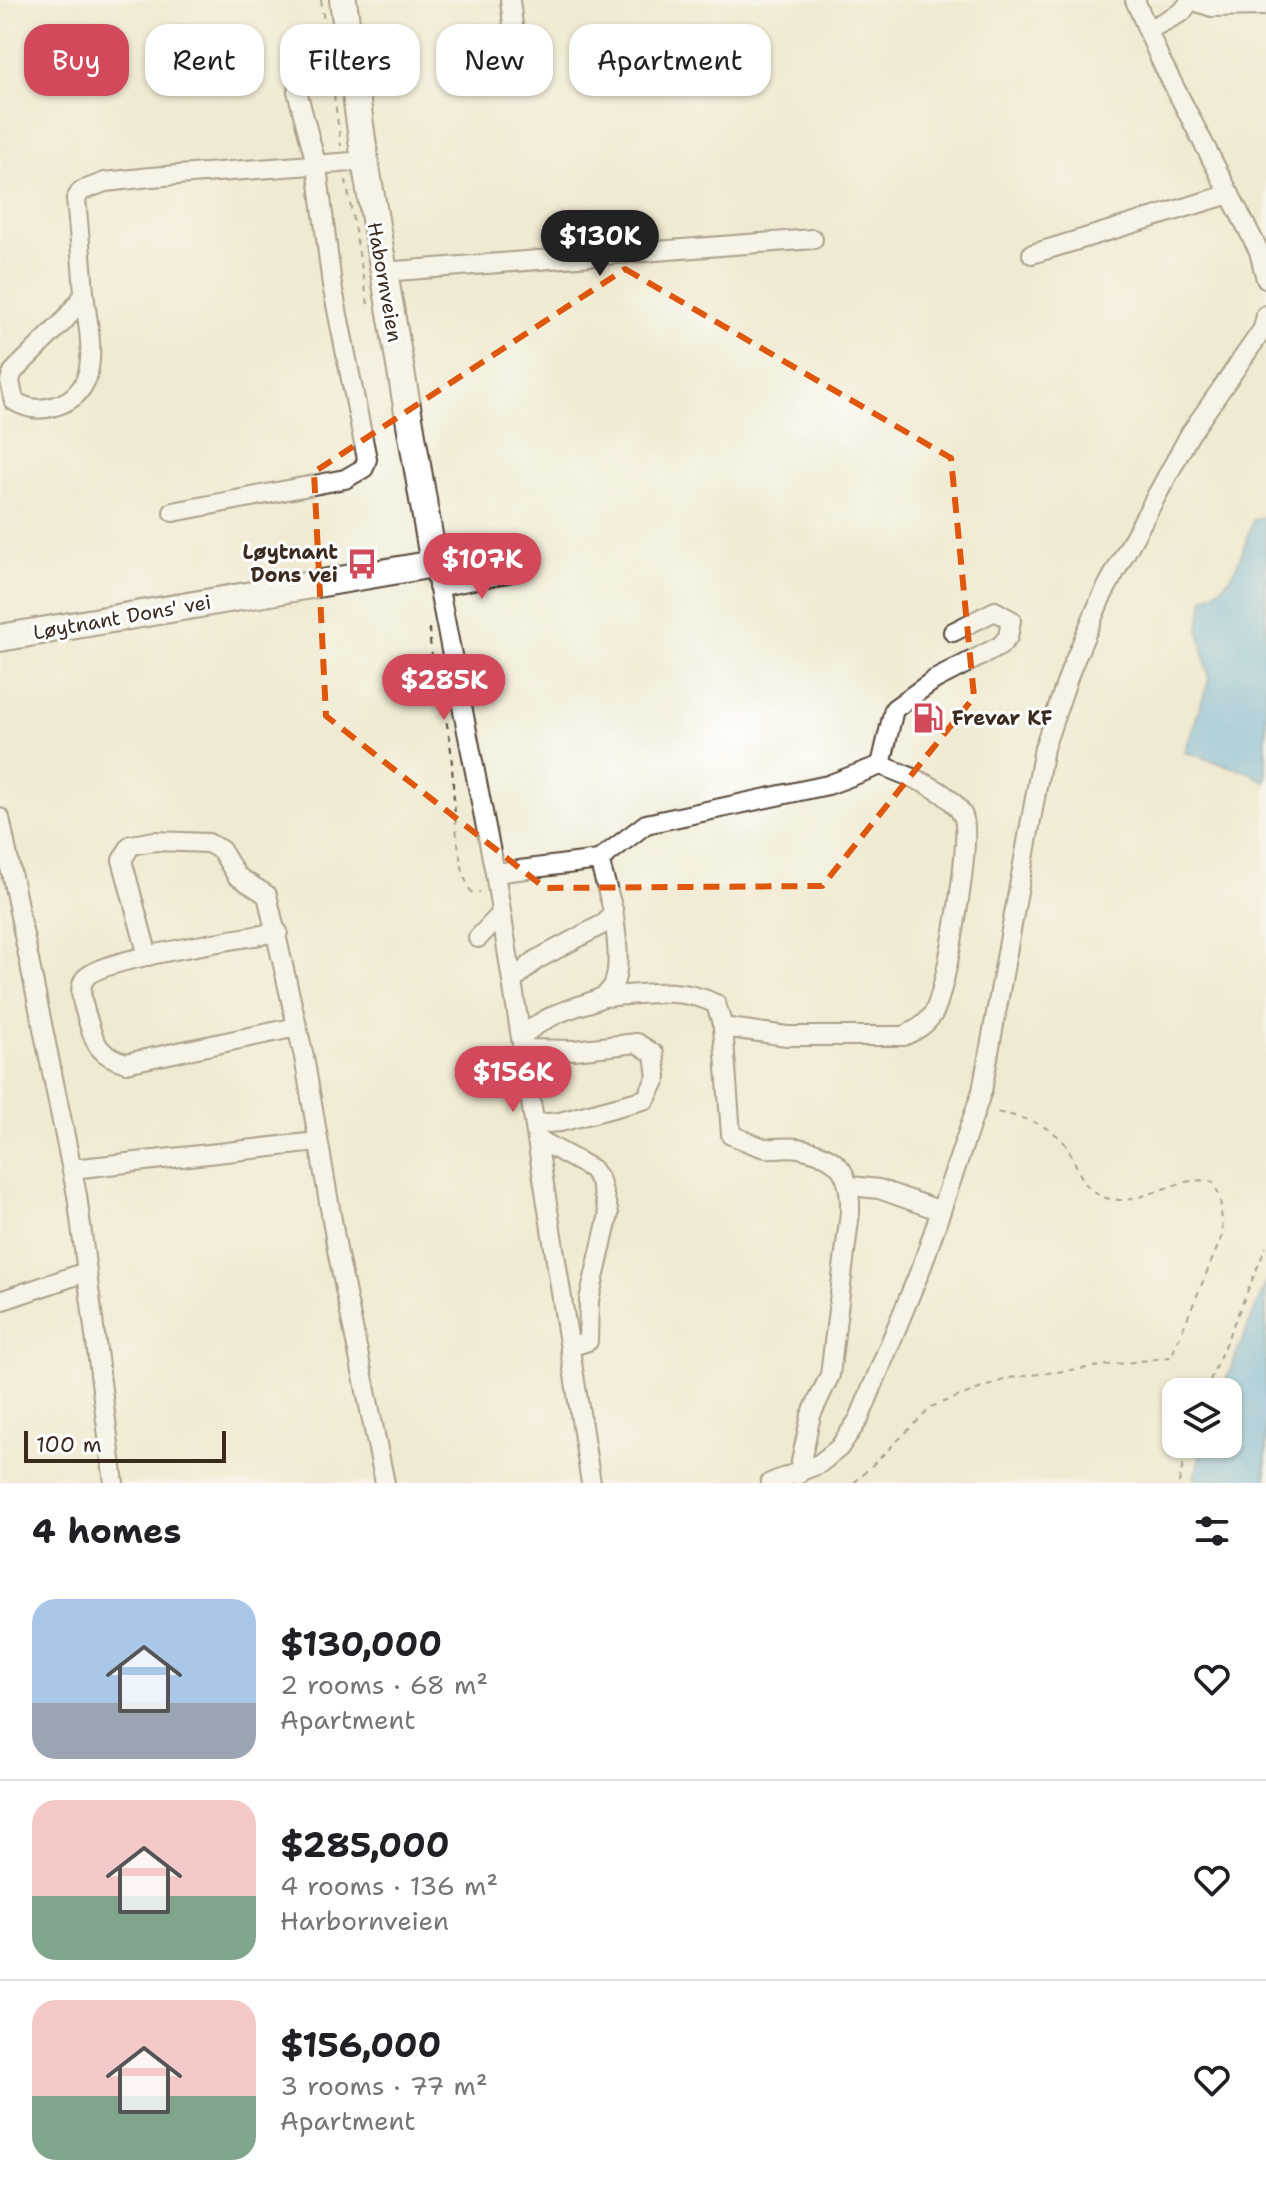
<!DOCTYPE html>
<html lang="en">
<head>
<meta charset="utf-8">
<style>
	:root { --surface:#fff; --page:#f6f6f6; --text:#202124; --muted:#757577; --line:#e0e0e0; --accent:#d1495b }
	body { margin:0; font-family:"Shantell Sans",sans-serif; background:var(--page); color:var(--text); height:100vh; display:flex; flex-direction:column; font-size:30px; white-space:nowrap }
	* { box-sizing:border-box; margin:0 }
	p { font-size:26px; color:var(--muted) }
	.icon { flex:none; width:44px; height:44px; fill:none; stroke:currentColor; stroke-width:2; stroke-linecap:round; stroke-linejoin:round }
	.map { position:relative; height:1483px; overflow:hidden }
	.details { display:flex; flex-direction:column; background:var(--surface); flex:1 }
	.details>* { flex:none }
	.hud { position:absolute; left:24px; top:24px; width:800px; height:72px; display:flex; gap:16px }
	.tools { position:absolute; left:1162px; top:1378px; display:grid; gap:16px }
	.tools a { display:grid; place-items:center; width:80px; height:80px; border-radius:16px; background:var(--surface); box-shadow:0 2px 6px #0004; font-size:40px }
	.scale { position:absolute; left:24px; bottom:20px; width:202px; box-sizing:border-box; padding-left:8px; border:4px solid #3b2a1e; border-top:0; font-size:22px; line-height:28px; white-space:nowrap; color:#3b2a1e; -webkit-text-stroke:6px #fff; paint-order:stroke }
	.price { position:absolute; translate:-50% -68px; padding:0 18px; border-radius:28px; background:var(--accent); color:#fff; font-size:26px; line-height:52px; filter:drop-shadow(0 2px 4px #0008) }
	.price::after { content:''; position:absolute; left:50%; top:48px; width:24px; height:18px; margin-left:-12px; background:inherit; clip-path:polygon(0 0,100% 0,50% 100%) }
	.price.current { background:#222; color:#fff }
	ul { padding:0; list-style:none }
	li { display:flex; align-items:center; gap:24px; height:200px; padding:0 32px }
	li+li { border-top:2px solid var(--line) }
	li span { display:grid; place-items:center; flex:none; width:224px; height:160px; border-radius:24px; color:#555 }
	li>.icon { margin-inline-start:auto }
	span .icon { width:96px; height:96px; fill:#fffc; stroke-width:1 }
	li b { font-size:34px }
	h2 { display:flex; justify-content:space-between; align-items:center; height:96px; padding:0 32px; font-size:34px }
	.tag { padding:0 28px; border-radius:24px; background:var(--surface); box-shadow:0 2px 6px #0004; font-size:28px; line-height:72px }
	.tag.current { background:var(--accent); color:#fff }
	.map>svg:first-child { display:block }
</style>
</head>
<body>
<div class="map">
<svg width="1266" height="1483" viewBox="0 0 1266 1483">
	<rect width="100%" height="100%" fill="#fff"/>
	<filter id="ink" filterUnits="userSpaceOnUse"><feTurbulence type="fractalNoise" baseFrequency=".0125" numOctaves="2"/><feDisplacementMap in="SourceGraphic" scale="16" xChannelSelector="R" yChannelSelector="G"/><feConvolveMatrix kernelMatrix="1 2 1 2 8 2 1 2 1" color-interpolation-filters="sRGB"/></filter>
	<filter id="wash" filterUnits="userSpaceOnUse"><feTurbulence type="fractalNoise" baseFrequency=".006" numOctaves="4" result="noise"/><feDisplacementMap in="SourceGraphic" scale="32" xChannelSelector="R" yChannelSelector="G"/><feGaussianBlur stdDeviation="1.8" result="paint"/><feColorMatrix in="noise" values="0 0 0 0 0 0 0 0 0 0 0 0 0 0 0 0 0 1.4 0 .05"/><feComposite in="paint" operator="in"/></filter>
	<g filter="url(#wash)">
		<rect width="100%" height="100%" fill="#f0ead2"/>
		<!-- water -->
		<g fill="#66b2df" stroke="#506e7e" stroke-width="2">
			<path d="M1266,516V782L1248,772L1185,752L1209,680L1199,628L1205,597C1237,584 1242,551 1253,520Z"/>
			<polygon points="1266,1283 1266,1483 1193,1483 1203,1444 1228,1444 1228,1392 1221,1392"/>
		</g>
	</g>
	<g filter="url(#ink)">
		<g fill="none" stroke-linecap="round" stroke-linejoin="round">
			<!-- minor casing -->
			<g stroke="#564739" stroke-width="22">
				<g id="minor">
					<polyline points="510,0 513,25"/>
					<polyline points="1135,0 1160,59 1259,251 1266,279"/>
					<polyline points="1191,0 1212,7 1266,6"/>
					<polyline points="1148,30 1182,12 1191,0"/>
					<polyline points="1032,254 1230,194"/>
					<polyline points="383,272 813,239"/>
					<path d="M84,295L64,321L13,372L10,381L14,401C28,409 39,411 55,406C106,392 88,331 84,293C82,262 79,231 76,199L81,191L105,182L151,177L365,161"/>
					<polyline points="173,512 345,479 364,468 367,459 332,285 317,167 297,91"/>
					<polyline points="434,564 495,873 512,981"/>
					<polyline points="438,587 518,571"/>
					<polyline points="0,818 77,1195 114,1483"/>
					<polyline points="599,860 646,824 828,785 881,765 894,709 934,680 1000,646 1008,637 1011,620 995,611 953,632"/>
					<polyline points="495,873 599,860 613,910 607,922 536,960 512,981 591,1483"/>
					<path d="M278,932C247,938 95,959 84,980C77,992 85,1009 88,1021C95,1046 101,1056 126,1063L297,1027"/>
					<polyline points="478,938 501,914"/>
					<polyline points="148,956 122,860 131,845 155,841 208,843 221,850 237,876 267,895 304,1057 338,1255 385,1483"/>
					<path d="M605,997C643,994 680,986 716,1004L723,1027L731,1135C742,1139 755,1146 766,1148C777,1149 788,1146 798,1148C840,1156 851,1172 850,1212L830,1375L811,1415L798,1475"/>
					<path d="M723,1027L787,1036H904C916,1030 925,1026 933,1014C946,994 973,836 963,816C949,788 909,777 881,765"/>
					<path d="M523,1035C592,979 632,1033 613,910"/>
					<polyline points="523,1049 574,1050 637,1043 654,1054 657,1077 646,1099 560,1122 536,1124"/>
					<polyline points="538,1139 592,1169 600,1181 609,1214 589,1300 588,1341 570,1347"/>
					<polyline points="72,1169 317,1142"/>
					<polyline points="851,1186 879,1189 941,1211"/>
					<polyline points="0,1301 86,1272"/>
					<polyline points="770,1483 819,1464 839,1448 859,1419 922,1266 982,1091 1044,748 1071,669 1101,598 1190,434 1263,329 1266,315"/>
				</g>
			</g>
			<!-- highway casing -->
			<g stroke="#564739" stroke-width="30">
				<polyline id="highway" points="0,638 434,564 365,161 343,0"/>
			</g>
			<!-- path -->
			<g stroke="#564739" stroke-width="2" stroke-dasharray="6 6" stroke-linecap="butt">
				<polyline points="321,0 341,146"/>
				<polyline points="346,180 368,304"/>
				<path d="M429,628C431,670 447,710 451,751C454,784 454,868 472,893L480,892"/>
				<polyline points="1205,1392 1266,1247"/>
				<path d="M854,1483L933,1406L1009,1378L1171,1357L1223,1234L1220,1197L1213,1182C1174,1171 1132,1218 1094,1192C1078,1180 1076,1160 1066,1145C1051,1124 1017,1115 994,1112"/>
				<polyline points="1179,1483 1187,1444"/>
			</g>
			<!-- minor -->
			<use href="#minor" stroke="#fff" stroke-width="18"/>
			<!-- highway -->
			<use href="#highway" stroke="#fff" stroke-width="26"/>
		</g>
	</g>
	<!-- marked area -->
	<path d="M0 0H1266V1483H0ZM625,269L951,458L974,697L822,886L545,888L326,716L314,472Z" fill="#f0ead2" fill-opacity=".55" fill-rule="evenodd"/>
	<path fill="none" stroke="#df570d" stroke-width="6" stroke-dasharray="16 10" stroke-linejoin="round" d="M625,269L951,458L974,697L822,886L545,888L326,716L314,472Z"/>
	<!-- icons -->
	<defs>
		<g id="bus-bare" transform="scale(2.4)"><path d="M-5-6H5V4H4V6H2V4H-2V6H-4V4H-5ZM-3.5-4V0h7V-4ZM-3.5 1.2v1.5H-2V1.2ZM2 1.2v1.5H3.5V1.2Z" fill="#d1495b" stroke="#fff" stroke-width="2.5" paint-order="stroke"/></g>
		<g id="fuel-bare" transform="scale(2.4)"><path d="M-5.5-6h7V0h2V4h1.3V-2.5L3-4.5l.8-.8L6-3V5H2.5V1h-1V6h-7ZM-4.2-4.7v3.2H.2V-4.7Z" fill="#d1495b" stroke="#fff" stroke-width="2.5" paint-order="stroke"/></g>
	</defs>
	<g fill-rule="evenodd">
		<use href="#bus-bare" x="362" y="564"/>
		<use href="#fuel-bare" x="928" y="718"/>
	</g>
	<g text-anchor="middle" stroke-width="6" stroke-linejoin="round" paint-order="stroke">
		<!-- street labels -->
		<g font-size="20" fill="#3b2a1e" stroke="#fff">
			<text transform="translate(385 282) rotate(80)" y="7">Habornveien</text>
			<text transform="translate(122 617) rotate(-10)" y="7">Løytnant Dons' vei</text>
		</g>
		<!-- poi labels -->
		<g font-size="20" font-weight="bold" fill="#3b2a1e" stroke="#fff" text-anchor="end">
			<text x="338" y="559">Løytnant<tspan x="338" dy="23">Dons vei</tspan></text>
			<text x="952" y="725" text-anchor="start">Frevar KF</text>
		</g>
	</g>
</svg>
<div class="tools">
<a><svg class="icon" aria-label="layers" viewBox="0 0 24 24"><path d="M12 4l9 5-9 5-9-5zM3 14l9 5 9-5"/></svg></a>
</div>
<div class="scale">100 m</div>
<b class="price current" style="left:600px;top:278px">$130K</b>
<b class="price" style="left:482px;top:601px">$107K</b>
<b class="price" style="left:444px;top:722px">$285K</b>
<b class="price" style="left:513px;top:1114px">$156K</b>
<div class="hud">
<a class="tag current">Buy</a>
<a class="tag">Rent</a>
<a class="tag">Filters</a>
<a class="tag">New</a>
<a class="tag">Apartment</a>
</div>
</div>
<section class="details">
<h2>4 homes<svg class="icon" aria-label="filters" viewBox="0 0 24 24"><path d="M4 7h16M4 17h16"/><circle cx="9" cy="7" r="2"/><circle cx="15" cy="17" r="2"/></svg></h2>
<ul>
<li><span style="background:linear-gradient(#a9c7e8 65%,#9aa5b1 0)"><svg class="icon" aria-label="home" viewBox="0 0 24 24"><path d="M3 11l9-7 9 7M6 9v11h12V9"/></svg></span><div><b>$130,000</b><p>2 rooms · 68 m²</p><p>Apartment</p></div><svg class="icon" aria-label="heart" viewBox="0 0 24 24"><path d="M12 20l-8-8c-3-5 5-10 8-4 3-6 11-1 8 4z"/></svg></li>
<li><span style="background:linear-gradient(#f6c9c9 60%,#7fa58c 0)"><svg class="icon" aria-label="home" viewBox="0 0 24 24"><path d="M3 11l9-7 9 7M6 9v11h12V9"/></svg></span><div><b>$285,000</b><p>4 rooms · 136 m²</p><p>Harbornveien</p></div><svg class="icon" aria-label="heart" viewBox="0 0 24 24"><path d="M12 20l-8-8c-3-5 5-10 8-4 3-6 11-1 8 4z"/></svg></li>
<li><span style="background:linear-gradient(#f6c9c9 60%,#7fa58c 0)"><svg class="icon" aria-label="home" viewBox="0 0 24 24"><path d="M3 11l9-7 9 7M6 9v11h12V9"/></svg></span><div><b>$156,000</b><p>3 rooms · 77 m²</p><p>Apartment</p></div><svg class="icon" aria-label="heart" viewBox="0 0 24 24"><path d="M12 20l-8-8c-3-5 5-10 8-4 3-6 11-1 8 4z"/></svg></li>
</ul>
</section>
</body>
</html>
